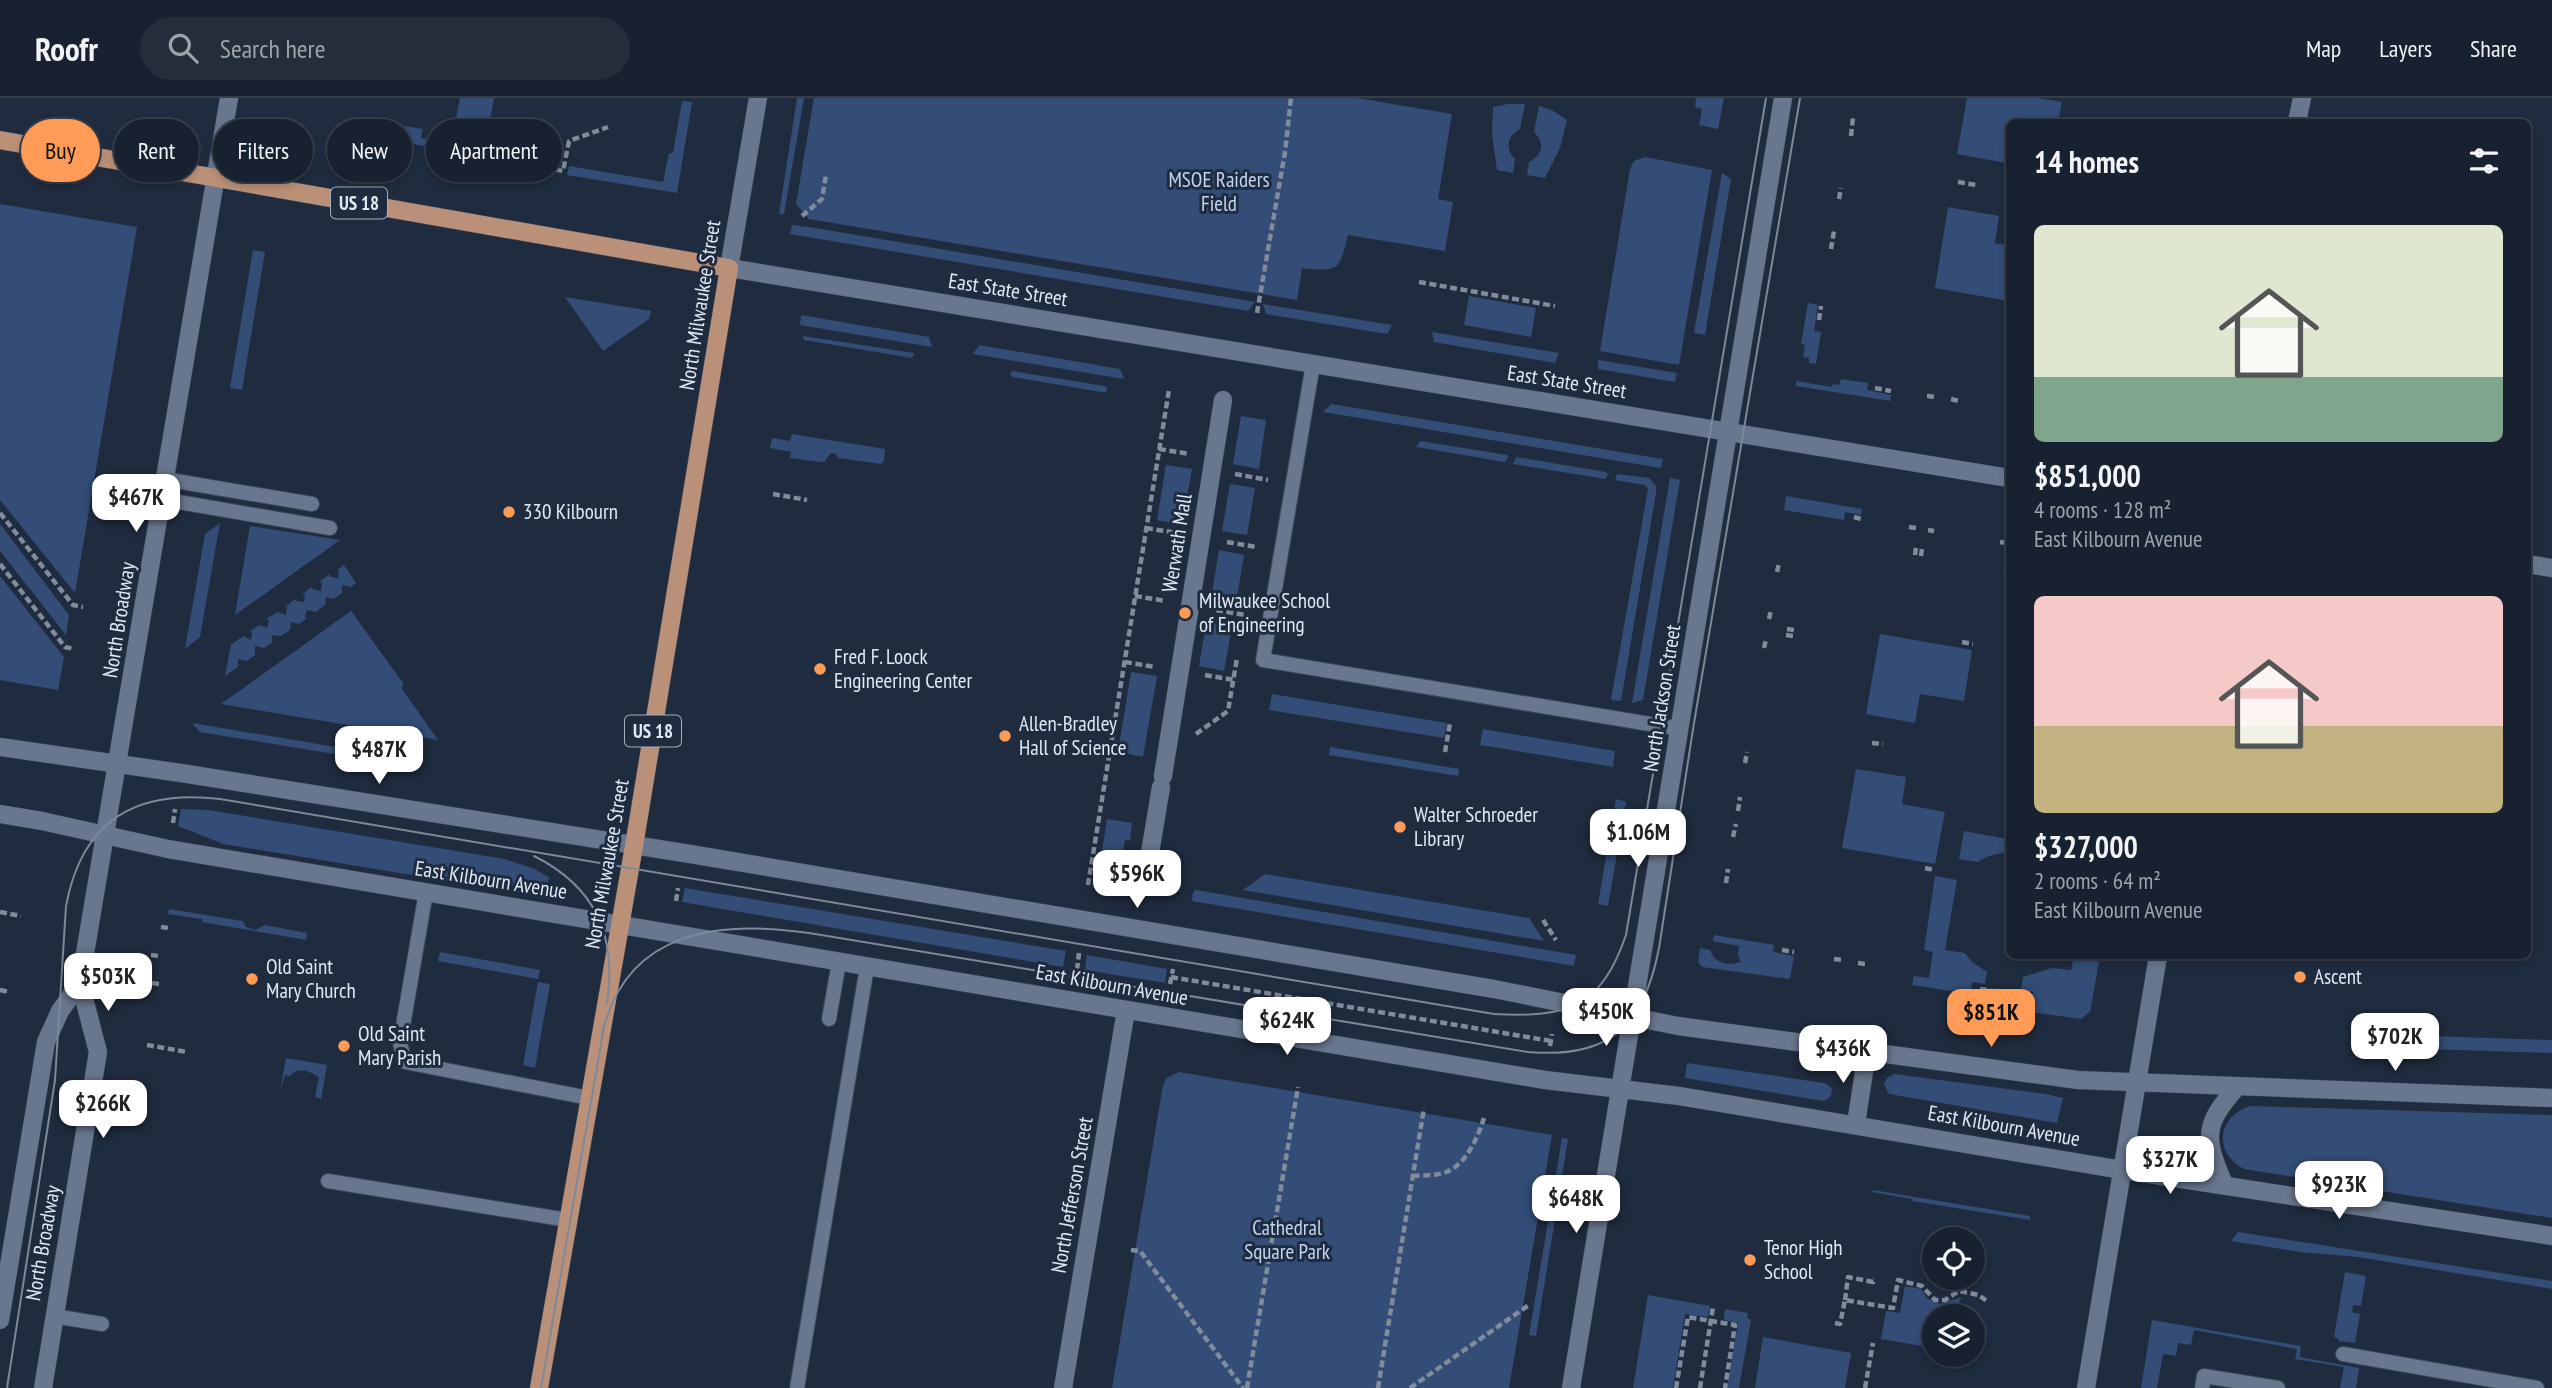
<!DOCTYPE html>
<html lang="en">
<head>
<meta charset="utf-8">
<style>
	:root { --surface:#17212f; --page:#242e3b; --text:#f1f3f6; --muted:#9ea3aa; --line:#363e4b; --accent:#fe9c57 }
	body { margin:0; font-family:"PT Sans Narrow",sans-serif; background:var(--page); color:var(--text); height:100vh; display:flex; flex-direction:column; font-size:26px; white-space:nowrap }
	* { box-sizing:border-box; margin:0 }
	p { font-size:23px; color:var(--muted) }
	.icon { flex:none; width:38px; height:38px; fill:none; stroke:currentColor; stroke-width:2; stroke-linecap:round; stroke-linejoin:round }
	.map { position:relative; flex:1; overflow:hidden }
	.sheet { position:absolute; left:2006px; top:21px; width:525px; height:840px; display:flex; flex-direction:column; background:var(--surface); border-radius:10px; box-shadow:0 4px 10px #0003,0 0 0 2px var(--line) }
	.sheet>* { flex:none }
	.guide { position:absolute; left:21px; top:21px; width:665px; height:63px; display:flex; gap:14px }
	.fabs { position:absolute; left:1922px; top:1129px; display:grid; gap:14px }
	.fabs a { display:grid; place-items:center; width:63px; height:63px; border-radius:50%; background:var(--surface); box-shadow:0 4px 10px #0003,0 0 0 2px var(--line); font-size:35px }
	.price { position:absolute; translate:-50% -60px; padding:0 16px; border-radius:14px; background:#fff; color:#222; font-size:23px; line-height:46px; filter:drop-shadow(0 2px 4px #0008) }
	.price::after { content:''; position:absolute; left:50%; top:42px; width:21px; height:16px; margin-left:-10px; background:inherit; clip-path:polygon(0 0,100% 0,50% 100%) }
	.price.on { background:var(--accent); color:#111 }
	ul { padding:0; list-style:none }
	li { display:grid; align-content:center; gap:14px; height:371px; padding:0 28px }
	li span { display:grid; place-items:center; height:217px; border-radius:10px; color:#555 }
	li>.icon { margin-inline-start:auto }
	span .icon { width:126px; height:126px; fill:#fffc; stroke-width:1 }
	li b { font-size:30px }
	h2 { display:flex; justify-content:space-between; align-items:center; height:84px; padding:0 28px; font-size:30px }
	.chip { padding:0 24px; border-radius:32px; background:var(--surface); box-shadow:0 4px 10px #0003,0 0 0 2px var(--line); font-size:24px; line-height:63px }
	.chip.on { background:var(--accent); color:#111 }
	header { display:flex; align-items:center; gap:42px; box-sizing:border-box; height:98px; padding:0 35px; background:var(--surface); border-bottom:2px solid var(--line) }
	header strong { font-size:33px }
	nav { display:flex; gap:38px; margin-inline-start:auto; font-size:24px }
	.search { width:490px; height:63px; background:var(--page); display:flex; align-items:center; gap:18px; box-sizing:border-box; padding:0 24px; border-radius:38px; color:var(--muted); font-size:26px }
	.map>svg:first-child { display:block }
</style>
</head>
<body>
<header>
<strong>Roofr</strong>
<div class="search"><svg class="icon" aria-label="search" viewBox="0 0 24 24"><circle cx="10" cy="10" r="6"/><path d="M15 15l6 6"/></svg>Search here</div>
<nav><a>Map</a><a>Layers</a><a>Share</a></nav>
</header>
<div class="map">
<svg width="2552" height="1290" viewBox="0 0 2552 1290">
	<rect width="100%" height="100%" fill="#1f2c3f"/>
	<!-- green -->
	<g fill="#334d76">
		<polygon points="460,0 494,0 484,58 395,43 398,27 423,31 421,40 440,44 442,33 453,35"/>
		<polygon points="797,0 804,0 784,116 779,116"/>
		<path d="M814,0H1357L1452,16L1438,101L1453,104L1445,153L1348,137C1339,173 1340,174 1302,170L1297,202L809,121L796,106Z"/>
		<polygon points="1696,0 1724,0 1718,31 1699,27 1702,11 1695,9"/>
		<polygon points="1967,0 2038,0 2062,4 2058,24 2009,24 2006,65 1957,56"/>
		<polygon points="682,3 692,4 677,95 567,77 569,68 663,84 669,55 673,55"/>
		<path d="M1508,6H1525L1520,31C1507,38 1505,51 1515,61L1513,75L1497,72L1492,36L1493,9Z"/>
		<path d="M1539,8L1552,12L1567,22L1560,50L1545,80L1527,77L1529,64C1543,57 1545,45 1534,34Z"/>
		<polygon points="1645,59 1712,72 1679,267 1600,253 1630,71 1634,63"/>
		<polygon points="1722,75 1731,81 1705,237 1694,235"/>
		<polygon points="0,106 137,129 75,495 0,402"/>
		<polygon points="1948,109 1999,118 1995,145 2009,148 2009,203 1935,190"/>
		<polygon points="792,127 809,129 1255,204 1248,213 790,136"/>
		<polygon points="253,152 265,154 242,292 230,290"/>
		<polygon points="1469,198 1536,210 1531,239 1464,227"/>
		<polygon points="565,199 651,213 649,221 603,253"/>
		<polygon points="1808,205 1818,207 1814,233 1821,234 1816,266 1809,265 1809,260 1803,259 1805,247 1801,246"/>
		<polygon points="1263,206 1392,227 1387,236 1266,216"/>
		<polygon points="801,217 929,239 932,249 800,227"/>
		<polygon points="1432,234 1559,255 1555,265 1434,244"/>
		<polygon points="803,238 914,255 914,256 912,260 804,242"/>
		<polygon points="979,247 1120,271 1124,281 973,256"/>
		<polygon points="1598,262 1677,275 1675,284 1598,271"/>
		<polygon points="1012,273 1105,288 1107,291 1106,294 1101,294 1013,279 1010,277"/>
		<polygon points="1841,281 1868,285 1867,292 1891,297 1890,303 1796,288 1796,283 1832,289 1833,286 1839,287"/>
		<polygon points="1331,306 1663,361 1661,370 1323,314"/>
		<polygon points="1241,318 1266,322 1259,371 1233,366"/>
		<polygon points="792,336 885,351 884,363 881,366 838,360 836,356 831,355 824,364 821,364 790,360 791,354 770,350 772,340 790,343"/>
		<polygon points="1420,343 1507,357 1508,360 1505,364 1416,349"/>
		<polygon points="1516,359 1606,374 1608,376 1605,381 1513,366"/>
		<polygon points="1166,367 1192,371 1182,427 1157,422"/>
		<polygon points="1617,376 1649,380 1656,388 1656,395 1621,603 1611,602 1648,391 1645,387 1615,382"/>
		<polygon points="1670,380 1680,382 1643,602 1632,605"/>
		<polygon points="1230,386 1255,390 1247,437 1222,433"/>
		<polygon points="1786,398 1862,411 1861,417 1845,414 1844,422 1784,412"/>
		<polygon points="220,425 200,539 185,551 205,436"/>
		<polygon points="0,426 69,517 66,537 0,453"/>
		<polygon points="250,428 340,442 235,517"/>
		<polygon points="1219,452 1244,457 1236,505 1211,501"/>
		<polygon points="344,467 356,485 351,489 342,487 342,495 334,501 326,499 325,507 316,514 307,512 305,519 307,520 299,526 291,524 290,532 281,538 272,537 272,545 264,550 255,548 255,557 247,563 238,561 238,569 225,578 231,547 243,538 251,542 252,534 250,533 259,527 267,530 269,522 266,521 278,514 286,517 287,509 285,509 295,501 296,503 304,504 305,497 302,496 312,489 312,491 321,493 322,485 319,484 330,476 330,479 338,480 339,473 337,472"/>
		<polygon points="0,478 64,559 58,592 0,582"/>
		<polygon points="351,513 403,585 402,591 438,642 221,606"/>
		<polygon points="1207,520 1233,524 1224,573 1199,568"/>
		<polygon points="1880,536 1972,552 1964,603 1920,596 1915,625 1866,616"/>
		<polygon points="1131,574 1157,578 1143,659 1118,654"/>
		<polygon points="1272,596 1447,625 1444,640 1269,612"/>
		<polygon points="192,625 414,662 413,669 200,634"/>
		<polygon points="1483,631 1615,653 1613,669 1480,647"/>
		<polygon points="1330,649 1459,671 1458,678 1329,657"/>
		<polygon points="1856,671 1906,679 1902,706 1945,714 1935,766 1842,750"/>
		<polygon points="1616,701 1626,704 1608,808 1598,806"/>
		<polygon points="181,711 209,712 504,761 532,770 549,779 545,799 223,746 178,728"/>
		<polygon points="1107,721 1132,725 1130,742 1125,742 1123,752 1127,754 1125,770 1100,766"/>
		<polygon points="1964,733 2007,741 2005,754 1986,759 1978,764 1959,761"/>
		<polygon points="1265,776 1529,820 1544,843 1243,792"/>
		<polygon points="1935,778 1957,782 1945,852 1965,855 1972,864 1987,874 1985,886 1972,884 1970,896 1912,887 1914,878 1929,880 1933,854 1924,852"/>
		<polygon points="685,790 1066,853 1063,869 682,804"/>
		<polygon points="1196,792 1576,857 1574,868 1192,803 1193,794"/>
		<polygon points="169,811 243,823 246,829 255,832 265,827 307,835 306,842 202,824 202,821 168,816"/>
		<path d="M1714,837L1774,847L1773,854L1794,858L1790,881L1702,869L1698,864L1700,850L1710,852C1715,866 1728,868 1741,864L1738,857L1739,848L1713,843Z"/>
		<polygon points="440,854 540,872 538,881 438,863"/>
		<polygon points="1087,857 1167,871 1165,885 1085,872"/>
		<polygon points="2074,859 2099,864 2090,914 2081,921 2030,914 2033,894 2021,892 2023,879 2052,870 2071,872"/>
		<polygon points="538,884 550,886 535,970 523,967"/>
		<polygon points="2398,937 2552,942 2552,955 2395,950"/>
		<path d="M286,960L327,967L321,1001L315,999L319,979C308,973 299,968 290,978L285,977L280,993Z"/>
		<polygon points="1687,965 1824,985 1832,990 1831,998 1824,1003 1685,980"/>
		<polygon points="1179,974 1552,1037 1509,1290 1112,1290 1163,987 1167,980"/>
		<polygon points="1894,976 2046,996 2063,1000 2057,1025 1889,996 1884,986 1887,980"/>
		<path d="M2250,1008L2552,1017V1120L2244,1071C2213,1055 2217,1019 2250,1008Z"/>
		<polygon points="1562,1040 1568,1041 1536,1238 1529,1237"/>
		<polygon points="1873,1092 2030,1118 2030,1122 1912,1103 1912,1101 1872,1094"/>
		<polygon points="2238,1134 2552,1183 2552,1191 2358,1159 2300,1154 2231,1143"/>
		<polygon points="2345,1174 2366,1178 2361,1208 2353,1207 2352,1214 2360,1216 2355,1245 2338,1243 2339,1241 2334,1239"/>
		<polygon points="1905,1188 1921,1191 1928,1201 1940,1206 1961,1199 1955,1218 1934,1218 1934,1250 1881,1241 1886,1213 1900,1215"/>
		<polygon points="1648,1197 1710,1208 1708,1219 1685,1216 1673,1290 1633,1290"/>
		<polygon points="1725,1211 1748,1215 1747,1220 1751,1222 1739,1290 1727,1290 1738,1225 1724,1222"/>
		<polygon points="2152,1222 2301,1248 2300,1259 2359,1270 2356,1290 2340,1290 2344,1269 2295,1261 2297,1251 2194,1232 2191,1247 2178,1245 2176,1258 2163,1256 2157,1290 2141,1290"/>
		<polygon points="1763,1239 1851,1255 1845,1290 1755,1290"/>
	</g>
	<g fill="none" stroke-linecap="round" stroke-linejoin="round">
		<!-- lane casing -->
		<g stroke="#3c4757" stroke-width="16">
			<g id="lane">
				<polyline points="1313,266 1263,562 1680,631"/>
				<polyline points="164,381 312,406"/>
				<polyline points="161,401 330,430"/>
				<polyline points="426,794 400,945 405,964 589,1000"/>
				<polyline points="829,921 839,864"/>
				<polyline points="328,1083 568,1122"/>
				<polyline points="54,1218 102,1226"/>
				<polyline points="2343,1256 2537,1290"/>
				<polyline points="797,1290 867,869"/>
				<polyline points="2202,1290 2204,1278 2278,1290"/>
			</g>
		</g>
		<!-- street casing -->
		<g stroke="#3c4757" stroke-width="19">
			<g id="street">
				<polyline points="1163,678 1223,302"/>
				<polyline points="1146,779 1161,689"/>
				<polyline points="1063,1290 1126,912"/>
			</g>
		</g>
		<!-- secondary casing -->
		<g stroke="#3c4757" stroke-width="19">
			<g id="secondary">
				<polyline points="758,0 729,170 2009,380"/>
				<polyline points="2297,24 2302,0"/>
				<polyline points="2527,466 2552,470"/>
				<polyline points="0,649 181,675 684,755 1494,891 1678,928 2078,982 2552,1000"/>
				<polyline points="0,716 42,723 168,751 1545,982 1679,998 2122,1072 2552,1138"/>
				<polyline points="1856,1026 1867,954"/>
				<path d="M2224,1086C2204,1040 2203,1027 2237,989"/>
				<polyline points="0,1222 46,944 60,913 80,885"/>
				<polyline points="43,1290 98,954 80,885 229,0"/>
				<polyline points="1571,1290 1783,0"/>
				<polyline points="2086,1290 2158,858"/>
			</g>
		</g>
		<!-- primary casing -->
		<g stroke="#3c4757" stroke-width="19">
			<polyline id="primary" points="0,42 729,170 634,748 539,1290"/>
		</g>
		<!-- path -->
		<g stroke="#808b9b" stroke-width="4.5" stroke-dasharray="7 3.5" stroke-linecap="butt">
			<polyline points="1851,38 1853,20"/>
			<polyline points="541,77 543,69 563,73 569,43 608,29"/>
			<polyline points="1958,84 1976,87"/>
			<polyline points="1839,101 1841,90"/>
			<polyline points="802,118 822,101 826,77"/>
			<polyline points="1831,151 1834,133"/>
			<polyline points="1419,184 1555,208"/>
			<polyline points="1257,215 1285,54 1291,0"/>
			<polyline points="1819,222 1821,208"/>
			<polyline points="1875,290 1891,293"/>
			<polyline points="1927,298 1937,299"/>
			<polyline points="1951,301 1959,303"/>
			<polyline points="1159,351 1190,356"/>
			<polyline points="1235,376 1268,382"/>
			<polyline points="773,396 807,402"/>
			<polyline points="0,415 73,507 83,509"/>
			<polyline points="1854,419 1861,421"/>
			<polyline points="1909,429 1916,430"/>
			<polyline points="1146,430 1177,435"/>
			<polyline points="1928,432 1934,433"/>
			<polyline points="1227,444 1256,449"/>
			<polyline points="2000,444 2007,445"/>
			<polyline points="1915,457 1916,449"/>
			<polyline points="1921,458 1922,450"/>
			<polyline points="0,466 65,549 74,551"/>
			<polyline points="2006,472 2007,464"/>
			<polyline points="1777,474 1779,465"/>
			<polyline points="1135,498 1166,503"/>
			<polyline points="1216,512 1245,517"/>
			<polyline points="1769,521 1771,512"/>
			<polyline points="1787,531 1794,532"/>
			<polyline points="1786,537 1793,538"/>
			<polyline points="1962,544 1973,546"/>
			<polyline points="1764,550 1766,541"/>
			<polyline points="1125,564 1155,569"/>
			<polyline points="1205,577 1234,582"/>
			<polyline points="1196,636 1228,613 1237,560"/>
			<polyline points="1872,645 1883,646"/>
			<polyline points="1445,654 1450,625"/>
			<polyline points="1745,665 1747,654"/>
			<polyline points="1738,713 1740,699"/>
			<polyline points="173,725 175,711"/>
			<polyline points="1733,739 1736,726"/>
			<polyline points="1925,770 1934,772"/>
			<polyline points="1726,785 1728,771"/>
			<polyline points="1088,787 1169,292"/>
			<polyline points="676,803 678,790"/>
			<polyline points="0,814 21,818"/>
			<polyline points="1543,822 1556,842"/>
			<polyline points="161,829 169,830"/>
			<polyline points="1782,852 1794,854"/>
			<polyline points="151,857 159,858"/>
			<polyline points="1834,861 1843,862"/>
			<polyline points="1858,865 1865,866"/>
			<polyline points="1077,872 1079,855"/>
			<polyline points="1171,879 1551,943"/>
			<polyline points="152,885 159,886"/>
			<polyline points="1170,886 1173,871"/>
			<polyline points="1980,891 1993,893"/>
			<polyline points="0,892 9,894"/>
			<polyline points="2011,895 2023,897"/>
			<polyline points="147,947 187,954"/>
			<polyline points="1550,948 1552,936"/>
			<path d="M1413,1078C1423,1077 1436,1078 1446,1074C1466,1067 1478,1039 1484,1020"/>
			<polyline points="1131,1152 1140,1153 1243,1290"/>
			<polyline points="1845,1202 1848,1179 1873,1184 1873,1180"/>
			<polyline points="1835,1225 1840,1226 1845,1202 1893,1210 1898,1182 1922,1188 1935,1202 1945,1202 1959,1193 1979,1197 1988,1204"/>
			<polyline points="1247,1290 1298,989"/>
			<polyline points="1378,1290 1424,1010"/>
			<polyline points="1410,1290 1529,1207"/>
			<polyline points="1676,1290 1688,1219 1735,1227 1725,1290"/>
			<polyline points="1700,1290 1713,1209"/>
			<polyline points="1865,1290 1873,1245"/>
		</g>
		<!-- lane -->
		<use href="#lane" stroke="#69778e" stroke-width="14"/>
		<!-- street -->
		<use href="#street" stroke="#69778e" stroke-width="18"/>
		<!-- secondary -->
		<use href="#secondary" stroke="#69778e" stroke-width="18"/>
		<!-- primary -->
		<use href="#primary" stroke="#bb9078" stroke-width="18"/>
		<!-- tram -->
		<g stroke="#7d8898" stroke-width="2">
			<path d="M534,758C596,789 617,838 607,905"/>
			<path d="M602,936C626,832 718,822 809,835L1528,954C1610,961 1644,928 1659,850L1694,625L1800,0"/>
			<path d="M7,1290L55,982L66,808C82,722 136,691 220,701L1494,916C1567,920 1601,910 1626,837L1766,0"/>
			<polyline points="541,1290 604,929"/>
		</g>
	</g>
	<!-- markers -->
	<g fill="#fe9c57" stroke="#1f2c3f" stroke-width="2.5">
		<circle cx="509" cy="414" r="7"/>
		<circle cx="1185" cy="515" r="7"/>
		<circle cx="820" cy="571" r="7"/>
		<circle cx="1005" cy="638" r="7"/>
		<circle cx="1400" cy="729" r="7"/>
		<circle cx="2300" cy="879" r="7"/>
		<circle cx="252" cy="881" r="7"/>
		<circle cx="344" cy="948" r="7"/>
		<circle cx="1750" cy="1162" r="7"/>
	</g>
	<g text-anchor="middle" stroke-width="6" stroke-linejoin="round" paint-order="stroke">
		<!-- shield labels -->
		<g fill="#1f2c3f" stroke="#a5b0be" stroke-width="2">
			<rect x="331" y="89.5" width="56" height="31" rx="5"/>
			<rect x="625" y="617.5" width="56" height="31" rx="5"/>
		</g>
		<g font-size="19" font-weight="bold" fill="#dfe8f5">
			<text x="359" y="112">US 18</text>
			<text x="653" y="640">US 18</text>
		</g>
		<!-- park labels -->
		<g font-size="21" fill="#c0d4f3" stroke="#1f2c3f">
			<text x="1219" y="89">MSOE Raiders<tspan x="1219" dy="24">Field</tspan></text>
			<text x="1287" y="1137">Cathedral<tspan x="1287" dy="24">Square Park</tspan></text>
		</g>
		<!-- street labels -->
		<g font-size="21" fill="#dfe8f5" stroke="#1f2c3f">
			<text transform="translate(1008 192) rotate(9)" y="7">East State Street</text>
			<text transform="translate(700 207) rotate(-81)" y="7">North Milwaukee Street</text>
			<text transform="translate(1567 284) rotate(9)" y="7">East State Street</text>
			<text transform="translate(1177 445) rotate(-81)" y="7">Werwath Mall</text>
			<text transform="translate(119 522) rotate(-81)" y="7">North Broadway</text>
			<text transform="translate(1662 600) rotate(-81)" y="7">North Jackson Street</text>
			<text transform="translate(607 766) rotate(-80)" y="7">North Milwaukee Street</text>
			<text transform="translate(491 782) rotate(9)" y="7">East Kilbourn Avenue</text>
			<text transform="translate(1112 887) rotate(10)" y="7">East Kilbourn Avenue</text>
			<text transform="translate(2004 1028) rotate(10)" y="7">East Kilbourn Avenue</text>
			<text transform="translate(1072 1097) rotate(-80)" y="7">North Jefferson Street</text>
			<text transform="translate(43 1145) rotate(-80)" y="7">North Broadway</text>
		</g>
		<!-- poi labels -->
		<g font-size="21" fill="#dfe8f5" stroke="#1f2c3f" text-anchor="start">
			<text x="523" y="421">330 Kilbourn</text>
			<text x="1199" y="510">Milwaukee School<tspan x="1199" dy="24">of Engineering</tspan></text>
			<text x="834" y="566">Fred F. Loock<tspan x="834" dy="24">Engineering Center</tspan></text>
			<text x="1019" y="633">Allen-Bradley<tspan x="1019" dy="24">Hall of Science</tspan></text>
			<text x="1414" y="724">Walter Schroeder<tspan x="1414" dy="24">Library</tspan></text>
			<text x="266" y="876">Old Saint<tspan x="266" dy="24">Mary Church</tspan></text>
			<text x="2314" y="886">Ascent</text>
			<text x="358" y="943">Old Saint<tspan x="358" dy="24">Mary Parish</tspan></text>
			<text x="1764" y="1157">Tenor High<tspan x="1764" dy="24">School</tspan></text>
		</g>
	</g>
</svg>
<div class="fabs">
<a><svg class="icon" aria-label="locate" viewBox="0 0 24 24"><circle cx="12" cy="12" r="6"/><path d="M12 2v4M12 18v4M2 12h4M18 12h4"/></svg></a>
<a><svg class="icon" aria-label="layers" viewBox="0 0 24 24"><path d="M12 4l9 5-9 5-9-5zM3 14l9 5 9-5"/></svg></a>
</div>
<b class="price" style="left:136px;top:436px">$467K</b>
<b class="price" style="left:379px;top:688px">$487K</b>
<b class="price" style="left:1638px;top:771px">$1.06M</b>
<b class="price" style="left:1137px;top:812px">$596K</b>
<b class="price" style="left:108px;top:915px">$503K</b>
<b class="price" style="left:1606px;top:950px">$450K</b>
<b class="price on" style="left:1991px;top:951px">$851K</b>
<b class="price" style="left:1287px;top:959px">$624K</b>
<b class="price" style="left:2395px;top:975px">$702K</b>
<b class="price" style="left:1843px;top:987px">$436K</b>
<b class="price" style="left:103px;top:1042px">$266K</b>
<b class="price" style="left:2170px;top:1098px">$327K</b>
<b class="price" style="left:2339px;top:1123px">$923K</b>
<b class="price" style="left:1576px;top:1137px">$648K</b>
<div class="guide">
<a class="chip on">Buy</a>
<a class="chip">Rent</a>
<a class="chip">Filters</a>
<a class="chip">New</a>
<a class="chip">Apartment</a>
</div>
<section class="sheet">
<h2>14 homes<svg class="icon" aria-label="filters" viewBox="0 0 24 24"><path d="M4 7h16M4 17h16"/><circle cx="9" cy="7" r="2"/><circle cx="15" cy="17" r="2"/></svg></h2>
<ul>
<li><span style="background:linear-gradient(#dfe7d0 70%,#7fa58c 0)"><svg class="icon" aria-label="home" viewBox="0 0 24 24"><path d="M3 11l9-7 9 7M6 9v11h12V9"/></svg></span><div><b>$851,000</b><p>4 rooms · 128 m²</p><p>East Kilbourn Avenue</p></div></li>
<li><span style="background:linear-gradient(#f6c9c9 60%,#c2b280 0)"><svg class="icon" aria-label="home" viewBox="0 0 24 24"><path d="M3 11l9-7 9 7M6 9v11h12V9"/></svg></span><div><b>$327,000</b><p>2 rooms · 64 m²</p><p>East Kilbourn Avenue</p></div></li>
</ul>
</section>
</div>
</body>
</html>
